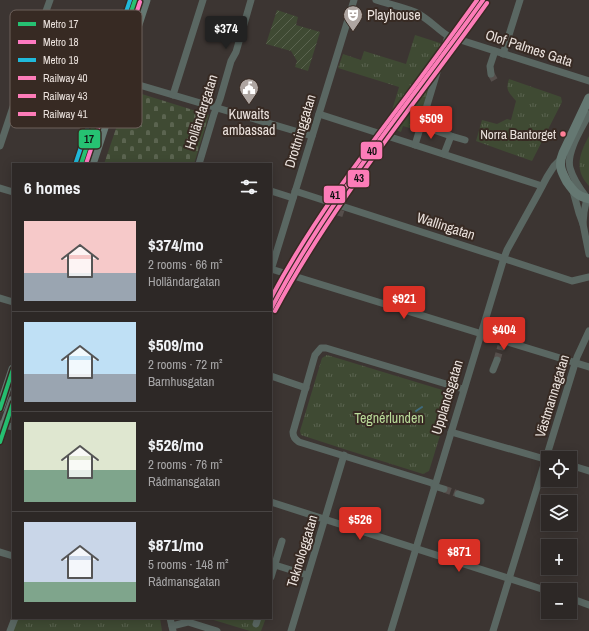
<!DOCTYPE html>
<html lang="en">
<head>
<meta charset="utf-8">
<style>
	:root { --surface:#2d2826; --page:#393432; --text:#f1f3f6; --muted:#a7a6a7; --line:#484443; --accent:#d93025 }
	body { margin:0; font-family:"Archivo Narrow",sans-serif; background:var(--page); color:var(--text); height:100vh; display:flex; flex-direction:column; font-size:15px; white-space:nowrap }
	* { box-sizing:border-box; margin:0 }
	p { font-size:13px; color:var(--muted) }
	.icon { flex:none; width:22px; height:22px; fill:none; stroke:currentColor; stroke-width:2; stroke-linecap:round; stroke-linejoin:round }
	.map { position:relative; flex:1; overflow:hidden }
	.sheet { position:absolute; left:12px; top:163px; width:260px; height:456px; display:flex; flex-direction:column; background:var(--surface); border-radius:0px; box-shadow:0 2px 10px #0003,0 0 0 1px var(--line) }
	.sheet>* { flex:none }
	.buttons { position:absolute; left:541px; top:451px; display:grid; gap:8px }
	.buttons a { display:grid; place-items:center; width:36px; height:36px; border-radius:0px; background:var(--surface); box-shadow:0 2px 10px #0003,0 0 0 1px var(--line); font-size:20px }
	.price { position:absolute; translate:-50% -34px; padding:0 9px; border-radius:4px; background:var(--accent); color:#fff; font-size:13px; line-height:26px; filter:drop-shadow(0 1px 2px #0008) }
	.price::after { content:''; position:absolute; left:50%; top:24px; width:12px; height:9px; margin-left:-6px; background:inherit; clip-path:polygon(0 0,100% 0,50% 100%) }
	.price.active { background:#222; color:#fff }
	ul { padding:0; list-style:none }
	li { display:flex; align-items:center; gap:12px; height:100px; padding:0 12px }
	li+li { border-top:1px solid var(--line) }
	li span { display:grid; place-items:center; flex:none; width:112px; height:80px; border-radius:0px; color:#555 }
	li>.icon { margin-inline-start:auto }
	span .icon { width:48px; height:48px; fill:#fffc; stroke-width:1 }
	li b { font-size:17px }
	h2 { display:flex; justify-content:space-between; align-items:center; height:48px; padding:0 12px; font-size:17px }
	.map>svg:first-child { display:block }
</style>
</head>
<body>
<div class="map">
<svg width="589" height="631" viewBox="0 0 589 631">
	<defs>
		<pattern id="cemetery-stones" width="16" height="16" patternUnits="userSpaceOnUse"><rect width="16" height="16" fill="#3f4a33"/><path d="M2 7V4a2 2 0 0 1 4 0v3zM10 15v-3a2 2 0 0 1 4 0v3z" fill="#5b6450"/></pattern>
		<pattern id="park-tufts" width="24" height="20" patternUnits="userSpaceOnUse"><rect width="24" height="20" fill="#3f4a33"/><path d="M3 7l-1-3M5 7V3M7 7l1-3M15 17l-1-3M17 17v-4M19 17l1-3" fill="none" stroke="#5b6450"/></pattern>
		<pattern id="garden-furrows" width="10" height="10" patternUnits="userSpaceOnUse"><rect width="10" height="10" fill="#3f4a33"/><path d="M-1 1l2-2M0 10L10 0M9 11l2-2" fill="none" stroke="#5b6450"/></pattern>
	</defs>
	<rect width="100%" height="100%" fill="#3c3532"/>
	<!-- cemetery -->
	<polygon fill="url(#cemetery-stones)" points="129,90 209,115 194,164 104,164"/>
	<!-- park -->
	<g fill="url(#park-tufts)">
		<polygon points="415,35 443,44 416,130 403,126 401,132 387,127 399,87 338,68 343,54 361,60 364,51 406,64"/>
		<path d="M509,79L561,97L562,102L532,161L476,141L482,120L497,124L507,119L511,120L516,101C509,92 505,91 509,79Z"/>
		<path d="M589,136V186C573,169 580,153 589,136Z"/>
		<polygon points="327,355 449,392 452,397 429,471 423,474 347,450 301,435 300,431 322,358"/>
		<polygon points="16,618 160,618 162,631 12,631"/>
		<polygon points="207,618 266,618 261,631 250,631"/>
	</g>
	<!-- garden -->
	<polygon fill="url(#garden-furrows)" points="277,10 298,17 296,25 320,32 308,71 295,67 297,61 291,51 266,44"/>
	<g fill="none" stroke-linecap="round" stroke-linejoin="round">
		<!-- stream -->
		<g stroke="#3e6a7e" stroke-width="2">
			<polyline points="416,411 422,407"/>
			<polyline points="393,415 400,417 401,420 404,420 407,416"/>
		</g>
		<!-- minor-tunnel -->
		<g stroke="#564f4c" stroke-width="7" stroke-dasharray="7 3.5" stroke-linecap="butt">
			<polyline points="491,74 495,81"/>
			<polyline points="339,216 341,210"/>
			<polyline points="497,360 501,346"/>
			<polyline points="444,489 458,494"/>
		</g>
		<!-- minor -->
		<g stroke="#5a6762" stroke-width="7">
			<path d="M376,0C389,4 403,7 415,12C428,18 437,29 448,36L589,81"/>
			<polyline points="33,47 102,70 129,82 312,136"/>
			<polyline points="503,54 520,0"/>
			<polyline points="491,74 490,66 495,51"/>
			<polyline points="173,95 203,0"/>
			<polyline points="319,114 542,186"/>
			<polyline points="428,128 451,136 465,140"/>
			<polyline points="415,145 448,36"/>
			<polyline points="0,146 33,47 50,0"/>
			<polyline points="444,154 451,136"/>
			<polyline points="199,164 214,114 220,99 231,61 236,52 251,0"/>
			<polyline points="0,188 13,192"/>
			<polyline points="271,191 293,198"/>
			<polyline points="295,191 493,255 572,281 589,277"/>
			<polyline points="573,191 579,213 583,224 589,254"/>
			<path d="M583,224L584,212L587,198C580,189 573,179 570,168C566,152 582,128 589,114"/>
			<polyline points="271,269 589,367"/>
			<polyline points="271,270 354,0"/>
			<polyline points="0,298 13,302"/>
			<polyline points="493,370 497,360"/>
			<polyline points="271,376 306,388"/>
			<polyline points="0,424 13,427"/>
			<polyline points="451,432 548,460"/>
			<polyline points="570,465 589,471"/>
			<path d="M435,484L299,442C295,439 293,437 293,432L315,355L321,348H326L463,389"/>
			<polyline points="434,486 444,489"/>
			<polyline points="458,494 481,501"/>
			<polyline points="271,502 548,591"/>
			<polyline points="0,552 13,556"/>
			<polyline points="275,565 307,575"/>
			<polyline points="271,577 282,541"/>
			<polyline points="570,598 589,605"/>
			<polyline points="170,618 173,631"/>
			<polyline points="256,624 258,618"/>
			<polyline points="172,626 188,622 217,631"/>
			<polyline points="10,631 15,618"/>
			<polyline points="291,631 344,455"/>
			<polyline points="391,631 504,258 507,250 538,194 547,177 554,166 561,159"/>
			<polyline points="493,631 577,357 589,331"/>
		</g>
		<!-- major -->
		<g stroke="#657872" stroke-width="9">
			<path d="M589,98L563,153C558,165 561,171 567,182C574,192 577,196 589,199"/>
			<polyline points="81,164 135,0"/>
			<polyline points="92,164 146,0"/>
			<polyline points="0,408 13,369"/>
			<polyline points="0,437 13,400"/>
		</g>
		<!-- rail-1 casing -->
		<g stroke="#372a23" stroke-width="7">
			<path id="rail-1" d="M271,309C329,198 410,102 483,0"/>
		</g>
		<!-- rail-2 casing -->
		<g stroke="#372a23" stroke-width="7">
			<path id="rail-2" d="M275,311C334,201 415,104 487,3"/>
		</g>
		<!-- rail-3 casing -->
		<g stroke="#372a23" stroke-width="7">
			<path id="rail-3" d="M271,298C309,226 358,161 407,96C431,64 454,32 477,0"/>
		</g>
		<!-- rail-1 -->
		<use href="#rail-1" stroke="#fd7cb8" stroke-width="4"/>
		<!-- rail-2 -->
		<use href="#rail-2" stroke="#fd7cb8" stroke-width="4"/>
		<!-- rail-3 -->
		<use href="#rail-3" stroke="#fd7cb8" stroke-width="4"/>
		<!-- metro-1 casing -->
		<g stroke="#372a23" stroke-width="7">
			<g id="metro-1">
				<polyline points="81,164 135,0"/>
				<polyline points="0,409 13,369"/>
				<polyline points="0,442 13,403"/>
			</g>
		</g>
		<!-- metro-2 casing -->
		<g stroke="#372a23" stroke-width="7">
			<polyline id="metro-2" points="86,164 140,2"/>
		</g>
		<!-- metro-3 casing -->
		<g stroke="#372a23" stroke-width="7">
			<polyline id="metro-3" points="76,162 130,0"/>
		</g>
		<!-- metro-1 -->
		<use href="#metro-1" stroke="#26c172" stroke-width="4"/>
		<!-- metro-2 -->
		<use href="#metro-2" stroke="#fe7ac1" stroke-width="4"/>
		<!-- metro-3 -->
		<use href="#metro-3" stroke="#20b9da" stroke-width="4"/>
	</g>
	<!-- icons -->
	<defs>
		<g id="theatre-pin" transform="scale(1)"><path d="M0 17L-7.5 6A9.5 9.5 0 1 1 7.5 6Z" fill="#aea5a1" stroke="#372a23"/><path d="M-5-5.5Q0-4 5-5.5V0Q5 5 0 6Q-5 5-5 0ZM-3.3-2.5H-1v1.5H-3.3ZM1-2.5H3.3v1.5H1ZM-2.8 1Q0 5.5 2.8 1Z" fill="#fff"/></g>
		<g id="civic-pin" transform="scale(1)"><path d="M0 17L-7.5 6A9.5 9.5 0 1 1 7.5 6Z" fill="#aea5a1" stroke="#372a23"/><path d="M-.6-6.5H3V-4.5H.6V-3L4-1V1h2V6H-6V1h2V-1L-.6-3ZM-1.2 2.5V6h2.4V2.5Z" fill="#fff"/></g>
	</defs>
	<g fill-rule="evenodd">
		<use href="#theatre-pin" x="353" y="15"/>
		<use href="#civic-pin" x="249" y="88"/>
	</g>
	<!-- markers -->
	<circle fill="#ff8098" stroke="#372a23" stroke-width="1.5" cx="563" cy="134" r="3.5"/>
	<g text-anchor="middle" stroke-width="4" stroke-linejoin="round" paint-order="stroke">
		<!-- bus labels -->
		<g font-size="13" fill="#ebe2dd" stroke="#372a23" text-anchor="end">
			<text x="556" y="139">Norra Bantorget</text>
		</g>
		<!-- poi labels -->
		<g font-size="14" fill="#ebe2dd" stroke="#372a23" text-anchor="start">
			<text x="367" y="20">Playhouse</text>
			<text x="249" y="119" text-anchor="middle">Kuwaits<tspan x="249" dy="16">ambassad</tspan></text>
		</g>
		<!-- street labels -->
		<g font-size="14" fill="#ebe2dd" stroke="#372a23">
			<text transform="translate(529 48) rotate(18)" y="5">Olof Palmes Gata</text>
			<text transform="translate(201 112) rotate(-72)" y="5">Holländargatan</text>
			<text transform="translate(300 131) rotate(-73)" y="5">Drottninggatan</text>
			<text transform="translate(446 226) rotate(18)" y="5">Wallingatan</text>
			<text transform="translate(552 396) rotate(-73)" y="5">Västmannagatan</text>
			<text transform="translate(447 397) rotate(-73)" y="5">Upplandsgatan</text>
			<text transform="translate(302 551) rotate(-73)" y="5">Teknologgatan</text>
		</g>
		<!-- park labels -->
		<g font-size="14" fill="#badb9a" stroke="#372a23">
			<text x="389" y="423">Tegnérlunden</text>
		</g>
	</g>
	<!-- legend -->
	<rect x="10" y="10" width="132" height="118" rx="6" fill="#372a23" stroke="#6d615b" stroke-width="1"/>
	<rect x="18" y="22" width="18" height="4" fill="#26c172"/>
	<rect x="18" y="40" width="18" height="4" fill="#fe7ac1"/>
	<rect x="18" y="58" width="18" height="4" fill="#20b9da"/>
	<rect x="18" y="76" width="18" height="4" fill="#fd7cb8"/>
	<rect x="18" y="94" width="18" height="4" fill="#fd7cb8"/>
	<rect x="18" y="112" width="18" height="4" fill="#fd7cb8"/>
	<g font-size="11" fill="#ebe2dd">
		<text x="43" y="28">Metro 17</text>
		<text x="43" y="46">Metro 18</text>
		<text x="43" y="64">Metro 19</text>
		<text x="43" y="82">Railway 40</text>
		<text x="43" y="100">Railway 43</text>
		<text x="43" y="118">Railway 41</text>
	</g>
	<g stroke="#372a23" stroke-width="1.5">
		<rect x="78" y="129" width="23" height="20" rx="4" fill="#26c172"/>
		<rect x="360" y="141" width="23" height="19" rx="4" fill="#fd7cb8"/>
		<rect x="347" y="169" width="23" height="19" rx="4" fill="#fd7cb8"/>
		<rect x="323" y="185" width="23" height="19" rx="4" fill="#fd7cb8"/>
	</g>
	<g font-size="11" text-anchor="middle" font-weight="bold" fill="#111">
		<text x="89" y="143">17</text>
		<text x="372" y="155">40</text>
		<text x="359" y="182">43</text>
		<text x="335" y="199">41</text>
	</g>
</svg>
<div class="buttons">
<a><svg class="icon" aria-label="locate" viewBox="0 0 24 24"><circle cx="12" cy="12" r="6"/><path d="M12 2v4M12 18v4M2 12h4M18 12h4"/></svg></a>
<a><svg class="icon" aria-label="layers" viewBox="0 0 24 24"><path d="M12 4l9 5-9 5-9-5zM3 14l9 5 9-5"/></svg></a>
<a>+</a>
<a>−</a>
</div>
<b class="price active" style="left:226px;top:50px">$374</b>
<b class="price" style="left:431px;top:140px">$509</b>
<b class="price" style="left:404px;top:320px">$921</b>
<b class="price" style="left:504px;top:351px">$404</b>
<b class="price" style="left:360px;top:541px">$526</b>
<b class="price" style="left:459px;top:573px">$871</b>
<section class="sheet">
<h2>6 homes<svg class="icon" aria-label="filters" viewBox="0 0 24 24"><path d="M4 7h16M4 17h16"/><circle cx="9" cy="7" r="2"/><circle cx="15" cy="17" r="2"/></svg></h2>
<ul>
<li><span style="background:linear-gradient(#f6c9c9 65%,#9aa5b1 0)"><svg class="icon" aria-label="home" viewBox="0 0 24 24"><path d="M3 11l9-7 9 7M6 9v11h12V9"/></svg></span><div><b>$374/mo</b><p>2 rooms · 66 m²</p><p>Holländargatan</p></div></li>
<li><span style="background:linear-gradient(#bfe0f5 65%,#9aa5b1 0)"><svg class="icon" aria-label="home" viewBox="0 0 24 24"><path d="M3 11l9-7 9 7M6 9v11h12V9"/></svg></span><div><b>$509/mo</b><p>2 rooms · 72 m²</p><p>Barnhusgatan</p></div></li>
<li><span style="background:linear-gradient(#dfe7d0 60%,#7fa58c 0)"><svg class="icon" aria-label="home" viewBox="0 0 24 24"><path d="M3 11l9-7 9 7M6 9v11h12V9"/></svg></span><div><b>$526/mo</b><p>2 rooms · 76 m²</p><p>Rådmansgatan</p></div></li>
<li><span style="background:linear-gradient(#c9d6e8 75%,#7fa58c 0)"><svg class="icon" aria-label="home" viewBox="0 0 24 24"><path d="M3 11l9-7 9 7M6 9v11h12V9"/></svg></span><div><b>$871/mo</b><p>5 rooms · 148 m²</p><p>Rådmansgatan</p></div></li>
</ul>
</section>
</div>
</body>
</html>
